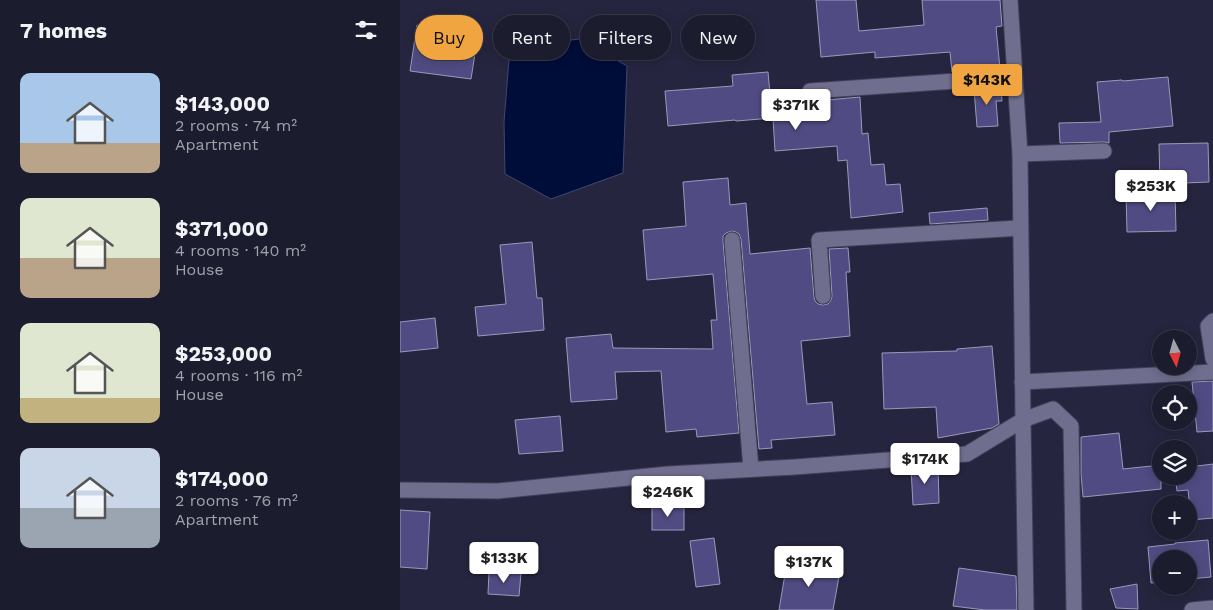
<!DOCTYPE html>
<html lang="en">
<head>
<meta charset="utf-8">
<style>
	:root { --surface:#1c1c2f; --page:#29293b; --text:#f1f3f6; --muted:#a0a1aa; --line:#3a3a4b; --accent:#f1a540 }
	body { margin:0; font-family:"Work Sans",sans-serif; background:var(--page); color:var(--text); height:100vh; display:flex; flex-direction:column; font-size:19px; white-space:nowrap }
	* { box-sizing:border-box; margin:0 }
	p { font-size:16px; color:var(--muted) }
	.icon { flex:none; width:28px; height:28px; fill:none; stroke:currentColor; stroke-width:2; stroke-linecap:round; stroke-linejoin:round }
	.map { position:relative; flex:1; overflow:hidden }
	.sheet { display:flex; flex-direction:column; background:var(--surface); width:400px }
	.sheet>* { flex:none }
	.hud { position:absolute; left:15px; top:15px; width:475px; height:45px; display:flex; gap:10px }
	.needle { width:32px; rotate:174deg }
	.buttons { position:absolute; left:752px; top:330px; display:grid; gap:10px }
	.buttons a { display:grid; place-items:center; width:45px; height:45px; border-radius:50%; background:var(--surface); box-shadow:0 2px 12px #0003,0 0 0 1px var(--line); font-size:25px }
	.price { position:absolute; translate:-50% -42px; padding:0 11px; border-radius:5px; background:#fff; color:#222; font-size:16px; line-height:32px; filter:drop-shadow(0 1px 2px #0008) }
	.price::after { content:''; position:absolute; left:50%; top:30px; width:15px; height:11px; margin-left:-8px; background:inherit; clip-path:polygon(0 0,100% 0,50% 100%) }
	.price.active { background:var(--accent); color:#111 }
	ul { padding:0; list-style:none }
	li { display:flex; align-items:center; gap:15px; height:125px; padding:0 20px }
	li span { display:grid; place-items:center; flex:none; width:140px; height:100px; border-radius:10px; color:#555 }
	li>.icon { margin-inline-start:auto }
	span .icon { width:60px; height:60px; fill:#fffc; stroke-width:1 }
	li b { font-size:21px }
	h2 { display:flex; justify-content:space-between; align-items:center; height:60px; padding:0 20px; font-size:21px }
	.tag { padding:0 18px; border-radius:22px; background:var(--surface); box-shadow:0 2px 12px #0003,0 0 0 1px var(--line); font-size:18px; line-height:45px }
	.tag.active { background:var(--accent); color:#111 }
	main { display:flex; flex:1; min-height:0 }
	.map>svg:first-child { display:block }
</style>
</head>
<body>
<main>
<section class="sheet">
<h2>7 homes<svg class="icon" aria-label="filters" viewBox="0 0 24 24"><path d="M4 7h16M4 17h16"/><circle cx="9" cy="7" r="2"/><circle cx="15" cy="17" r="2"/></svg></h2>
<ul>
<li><span style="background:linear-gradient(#a9c7e8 70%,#b9a48a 0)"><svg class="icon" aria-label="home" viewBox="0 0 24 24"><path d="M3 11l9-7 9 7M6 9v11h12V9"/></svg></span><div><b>$143,000</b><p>2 rooms · 74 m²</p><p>Apartment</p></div></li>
<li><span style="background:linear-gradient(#dfe7d0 60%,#b9a48a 0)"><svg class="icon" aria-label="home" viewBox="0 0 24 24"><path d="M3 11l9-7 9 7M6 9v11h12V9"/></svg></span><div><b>$371,000</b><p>4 rooms · 140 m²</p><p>House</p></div></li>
<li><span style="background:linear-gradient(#dfe7d0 75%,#c2b280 0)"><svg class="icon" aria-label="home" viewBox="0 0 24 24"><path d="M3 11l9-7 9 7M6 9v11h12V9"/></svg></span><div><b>$253,000</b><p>4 rooms · 116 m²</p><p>House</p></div></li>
<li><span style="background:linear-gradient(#c9d6e8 60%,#9aa5b1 0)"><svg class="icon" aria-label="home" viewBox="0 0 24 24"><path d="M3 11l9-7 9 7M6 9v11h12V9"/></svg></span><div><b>$174,000</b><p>2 rooms · 76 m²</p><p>Apartment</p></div></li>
</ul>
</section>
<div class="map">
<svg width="813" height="610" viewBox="0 0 813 610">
	<rect width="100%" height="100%" fill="#26253f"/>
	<!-- water -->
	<polygon fill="#010d39" stroke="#40496d" points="180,39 227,66 223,173 151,199 105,174 104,122 110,47"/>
	<!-- building -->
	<g fill="#504c83" stroke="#9a99bb">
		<polygon points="416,0 456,0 459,31 524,25 522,0 600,0 602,26 596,27 600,69 552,72 550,52 475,58 475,52 421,57"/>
		<polygon points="17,25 77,41 71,79 10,71"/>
		<polygon points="368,72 370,94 392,92 393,103 460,97 462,134 468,133 471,165 484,164 486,185 500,184 503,212 451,218 447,160 438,161 437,146 375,151 373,118 336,121 335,120 268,126 265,91 333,86 332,75"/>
		<polygon points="768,77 773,126 709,132 709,143 704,142 660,143 659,123 701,122 697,82 722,80 723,81"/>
		<polygon points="601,87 602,101 596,101 598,126 577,127 574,89"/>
		<polygon points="808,143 809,182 760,184 759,144"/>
		<polygon points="328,178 330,205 346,203 350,254 410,248 414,297 415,301 418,304 423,305 428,304 431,300 432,296 429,249 448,248 450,272 446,272 450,336 401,341 407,404 432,402 435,435 371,440 372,448 359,449 341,239 339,234 336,232 332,231 326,233 323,236 323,241 339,433 297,437 296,429 266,432 261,371 215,372 217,399 171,402 166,338 211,334 213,348 313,349 311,320 317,320 313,274 247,280 243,230 286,226 283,182"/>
		<polygon points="775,192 776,231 727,232 726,193"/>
		<polygon points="587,208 588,220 530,224 529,213"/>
		<polygon points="132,242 137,298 142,298 144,330 78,336 75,307 106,304 100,245"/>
		<polygon points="35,318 38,348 0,352 0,322"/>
		<polygon points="592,346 599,424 592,428 538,438 536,407 484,409 482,353 557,351 557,349"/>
		<polygon points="813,381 813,431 797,432 792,382"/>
		<polygon points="160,416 163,451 119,454 115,420"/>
		<polygon points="719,433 723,469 761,465 761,489 683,497 681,474 681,437"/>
		<polygon points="813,464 813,518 791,520 788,490 777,491 775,476 789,476 789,467"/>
		<polygon points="538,466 539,503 513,505 511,468"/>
		<rect x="252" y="505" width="32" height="25"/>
		<polygon points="0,510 30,512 27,569 0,567"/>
		<polygon points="314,538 320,584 296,587 290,541"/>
		<polygon points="808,540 811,577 789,579 789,559 761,559 761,582 751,583 748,547 775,544 775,543"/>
		<polygon points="387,562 440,571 433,610 379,610"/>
		<polygon points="559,568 616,576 617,610 585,610 553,606"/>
		<polygon points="89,572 121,573 119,596 88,594"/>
		<polygon points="737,584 738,609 716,608 710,589"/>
	</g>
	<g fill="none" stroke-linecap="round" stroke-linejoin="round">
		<!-- minor casing -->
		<g stroke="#434158" stroke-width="17">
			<g id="minor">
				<polyline points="410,91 614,77"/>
				<polyline points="620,154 704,151"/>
				<polyline points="332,240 351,469"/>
				<polyline points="423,296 419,240 620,228"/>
				<polyline points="813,321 808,326 813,359"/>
				<polyline points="622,382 813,372"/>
				<polyline points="0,490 98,491 268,474 395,467 567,454 623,420 620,154 610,0"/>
				<polyline points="626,610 623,420 653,409 671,426 674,610"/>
				<polyline points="792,610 813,608 812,610"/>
			</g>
		</g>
		<!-- minor -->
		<use href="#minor" stroke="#6f6e8e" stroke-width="15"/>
	</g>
</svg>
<div class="buttons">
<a><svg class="needle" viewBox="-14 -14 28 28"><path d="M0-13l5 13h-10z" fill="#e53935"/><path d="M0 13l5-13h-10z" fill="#a0a1aa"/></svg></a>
<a><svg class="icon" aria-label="locate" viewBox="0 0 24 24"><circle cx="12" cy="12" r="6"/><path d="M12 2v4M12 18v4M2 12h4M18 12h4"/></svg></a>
<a><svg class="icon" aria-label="layers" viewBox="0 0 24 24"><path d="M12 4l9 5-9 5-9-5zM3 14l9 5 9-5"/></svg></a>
<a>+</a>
<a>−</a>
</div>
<b class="price active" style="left:587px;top:106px">$143K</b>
<b class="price" style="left:396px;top:131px">$371K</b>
<b class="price" style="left:751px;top:212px">$253K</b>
<b class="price" style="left:525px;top:485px">$174K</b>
<b class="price" style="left:268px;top:518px">$246K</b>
<b class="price" style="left:104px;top:584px">$133K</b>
<b class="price" style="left:409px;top:588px">$137K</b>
<div class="hud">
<a class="tag active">Buy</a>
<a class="tag">Rent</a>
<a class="tag">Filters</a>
<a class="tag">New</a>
</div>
</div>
</main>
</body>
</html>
